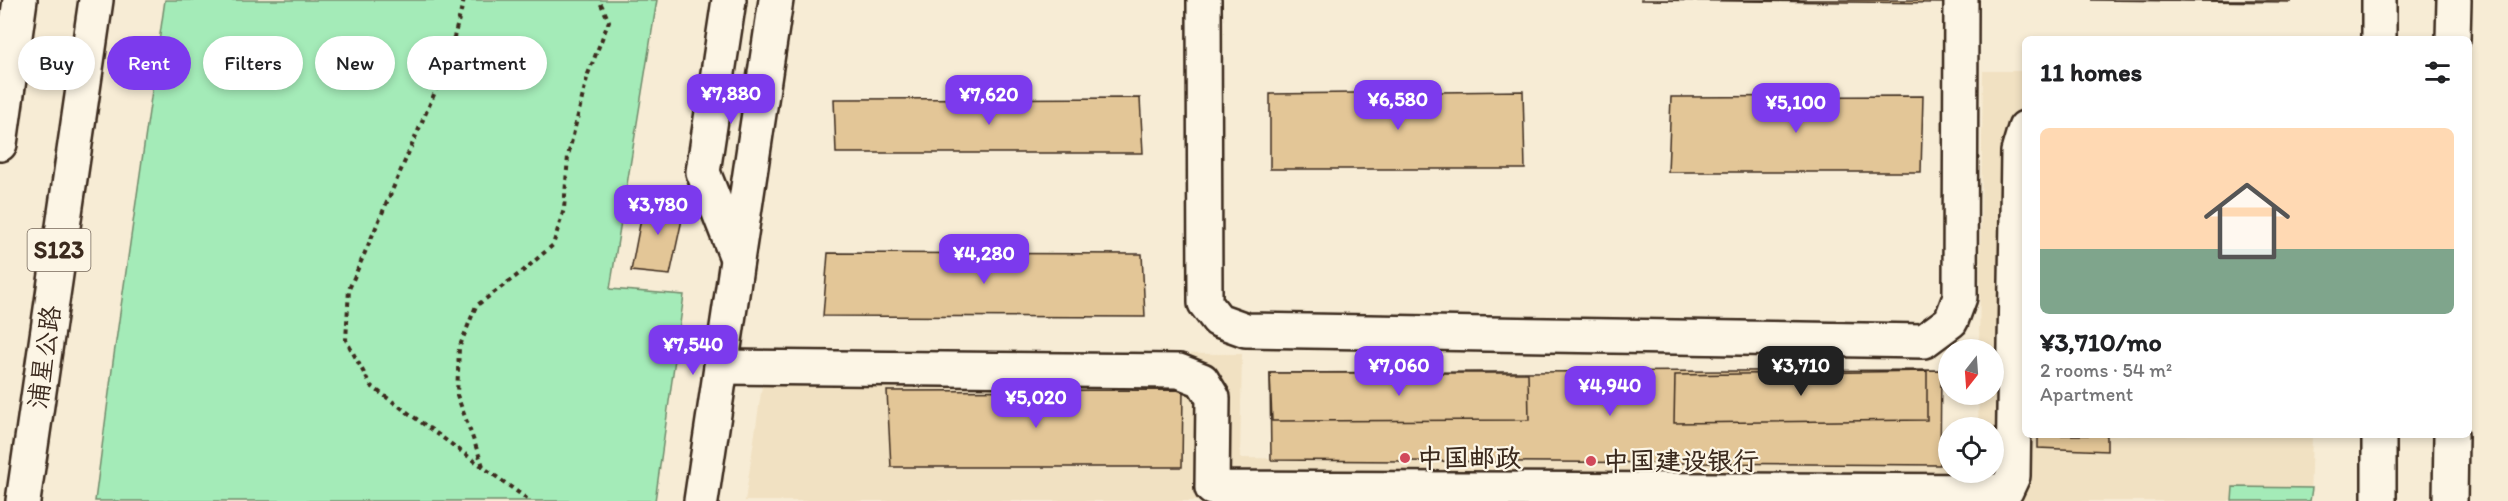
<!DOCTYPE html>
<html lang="en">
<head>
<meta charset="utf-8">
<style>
	:root { --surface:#fff; --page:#f6f6f6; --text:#202124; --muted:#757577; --line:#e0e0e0; --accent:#7c3aed }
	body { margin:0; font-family:Itim,"LXGW WenKai TC",sans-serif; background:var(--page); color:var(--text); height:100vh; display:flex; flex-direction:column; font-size:22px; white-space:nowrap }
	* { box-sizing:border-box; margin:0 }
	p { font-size:20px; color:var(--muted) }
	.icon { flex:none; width:33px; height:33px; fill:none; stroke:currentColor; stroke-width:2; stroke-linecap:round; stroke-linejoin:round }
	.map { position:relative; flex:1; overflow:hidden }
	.details { position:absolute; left:2022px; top:36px; width:450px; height:402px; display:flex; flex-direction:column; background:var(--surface); border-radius:9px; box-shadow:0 3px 9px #0003 }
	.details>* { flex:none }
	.banner { position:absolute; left:18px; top:36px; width:570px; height:54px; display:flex; gap:12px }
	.needle { width:39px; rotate:197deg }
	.tools { position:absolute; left:1938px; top:339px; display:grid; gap:12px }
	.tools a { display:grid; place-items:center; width:66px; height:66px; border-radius:50%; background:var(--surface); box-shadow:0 3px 9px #0003; font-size:30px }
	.price { position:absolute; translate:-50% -51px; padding:0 14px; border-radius:12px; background:var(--accent); color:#fff; font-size:20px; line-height:39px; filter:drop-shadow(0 2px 3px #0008) }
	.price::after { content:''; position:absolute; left:50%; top:36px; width:18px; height:14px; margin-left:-9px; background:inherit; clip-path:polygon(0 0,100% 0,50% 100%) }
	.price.active { background:#222; color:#fff }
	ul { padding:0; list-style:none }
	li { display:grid; align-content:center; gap:12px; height:318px; padding:0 18px }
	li+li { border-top:2px solid var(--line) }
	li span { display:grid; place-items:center; height:186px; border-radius:9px; color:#555 }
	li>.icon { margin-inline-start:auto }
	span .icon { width:108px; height:108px; fill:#fffc; stroke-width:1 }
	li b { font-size:26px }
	h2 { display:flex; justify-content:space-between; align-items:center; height:72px; padding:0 18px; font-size:26px }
	.chip { padding:0 21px; border-radius:27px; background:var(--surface); box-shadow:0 3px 9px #0003; font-size:21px; line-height:54px }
	.chip.active { background:var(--accent); color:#fff }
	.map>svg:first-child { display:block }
</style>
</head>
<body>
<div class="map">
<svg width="2508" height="501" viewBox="0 0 2508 501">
	<rect width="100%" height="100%" fill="#f7ecd5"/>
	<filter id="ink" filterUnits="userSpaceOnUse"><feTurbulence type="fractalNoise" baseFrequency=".0167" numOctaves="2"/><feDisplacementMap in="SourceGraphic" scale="12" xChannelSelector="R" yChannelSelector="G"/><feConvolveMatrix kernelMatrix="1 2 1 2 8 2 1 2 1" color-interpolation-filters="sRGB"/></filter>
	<g filter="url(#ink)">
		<!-- built -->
		<polygon fill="#f1e1c2" points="1983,71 2025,71 2025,435 2312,435 2310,501 745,501 767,352 1242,354 1240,458 1940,465 1940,438 1948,438 1948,472 1994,472 1994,428 1978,427 1979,395 1994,394 1994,350 1979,349"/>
		<!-- green -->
		<g fill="#a4ebb8" stroke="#708a6b" stroke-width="1.5">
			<polygon points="165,0 657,0 610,289 684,295 655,501 95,501 113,362"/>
			<polygon points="2233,487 2312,488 2310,501 2232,501"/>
		</g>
		<!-- building -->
		<g fill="#e3c697" stroke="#3b2a1e" stroke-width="1.5">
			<polygon points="1640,0 1945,0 1945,3"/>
			<polygon points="2091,0 2291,0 2291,2"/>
			<polygon points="1523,91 1525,169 1270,169 1270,94"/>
			<polygon points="1923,96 1921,172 1668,172 1671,97"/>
			<polygon points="1140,98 1143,153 836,153 834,99"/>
			<polygon points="645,198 686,201 670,275 631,271"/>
			<polygon points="828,253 1142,254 1145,317 823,316"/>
			<polygon points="1941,370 1940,465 1271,460 1270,373"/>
			<polygon points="1927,371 1927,420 1674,423 1675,375"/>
			<polygon points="1270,373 1528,373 1529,420 1272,421"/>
			<polygon points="1183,390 1182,467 891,467 887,391"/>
			<polygon points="2038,435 2107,435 2107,451 2038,448"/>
		</g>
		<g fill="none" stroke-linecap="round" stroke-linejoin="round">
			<!-- minor casing -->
			<g stroke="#3b2a1e" stroke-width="38">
				<g id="minor">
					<polyline points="729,0 703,172 737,258"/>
					<polyline points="1204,0 1205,303 1218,320 1246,330 1924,341 1951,321 1960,297 1961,0"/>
					<polyline points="2379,39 2379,0"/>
					<polyline points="2453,39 2454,0"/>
					<polyline points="721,367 1179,371 1202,380 1213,398 1212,488 2006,491 2013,476 2018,152 2025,128"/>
					<polyline points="2379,435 2379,501"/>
					<polyline points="701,501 776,0"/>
					<polyline points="2450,501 2451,435"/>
				</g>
			</g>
			<!-- major casing -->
			<g stroke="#3b2a1e" stroke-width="38">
				<g id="major">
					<polyline points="0,144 20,0"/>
					<polyline points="23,501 96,0"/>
				</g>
			</g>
			<!-- path -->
			<g stroke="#3b2a1e" stroke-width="4" stroke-dasharray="4.5 4.5" stroke-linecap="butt">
				<polyline points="464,0 446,67 349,289 346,340 371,386 530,501"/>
				<polyline points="483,466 457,395 459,348 476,306 523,271 553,245 564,209 568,156 588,74 609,21 599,0"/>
			</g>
			<!-- minor -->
			<use href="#minor" stroke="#fcf5e5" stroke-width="33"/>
			<!-- major -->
			<use href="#major" stroke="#fcf5e5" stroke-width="33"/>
		</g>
	</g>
	<!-- markers -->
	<g fill="#d1495b" stroke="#fcf5e5" stroke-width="2">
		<circle cx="1405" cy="458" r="6"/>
		<circle cx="1591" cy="461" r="6"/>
	</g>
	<g text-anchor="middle" stroke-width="4.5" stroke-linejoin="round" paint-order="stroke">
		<!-- shield labels -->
		<rect fill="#fcf5e5" stroke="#75675a" stroke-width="1.5" x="27.5" y="229" width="63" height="42" rx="4.5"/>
		<g font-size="24" font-weight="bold" fill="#3b2a1e">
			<text x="59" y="258">S123</text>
		</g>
		<!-- street labels -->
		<g font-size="26" fill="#3b2a1e" stroke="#fcf5e5">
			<text transform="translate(44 357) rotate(-82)" y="9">浦星公路</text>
		</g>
		<!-- poi labels -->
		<g font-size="26" font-weight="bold" fill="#3b2a1e" stroke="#fcf5e5" text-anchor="start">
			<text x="1417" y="467">中国邮政</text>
			<text x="1603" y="470">中国建设银行</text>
		</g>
	</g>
</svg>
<div class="tools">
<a><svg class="needle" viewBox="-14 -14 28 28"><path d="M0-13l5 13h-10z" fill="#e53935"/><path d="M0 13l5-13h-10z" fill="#757577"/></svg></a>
<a><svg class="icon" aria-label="locate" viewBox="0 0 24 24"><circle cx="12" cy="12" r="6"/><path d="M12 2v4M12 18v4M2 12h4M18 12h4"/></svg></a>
</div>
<b class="price" style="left:731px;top:125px">¥7,880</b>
<b class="price" style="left:989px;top:126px">¥7,620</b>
<b class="price" style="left:1398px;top:131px">¥6,580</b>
<b class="price" style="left:1796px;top:134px">¥5,100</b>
<b class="price" style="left:658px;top:236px">¥3,780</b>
<b class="price" style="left:984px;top:285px">¥4,280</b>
<b class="price" style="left:693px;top:376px">¥7,540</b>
<b class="price" style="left:1399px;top:397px">¥7,060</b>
<b class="price active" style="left:1801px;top:397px">¥3,710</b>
<b class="price" style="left:1610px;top:417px">¥4,940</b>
<b class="price" style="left:1036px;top:429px">¥5,020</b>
<div class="banner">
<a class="chip">Buy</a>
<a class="chip active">Rent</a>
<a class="chip">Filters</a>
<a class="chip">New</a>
<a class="chip">Apartment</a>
</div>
<section class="details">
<h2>11 homes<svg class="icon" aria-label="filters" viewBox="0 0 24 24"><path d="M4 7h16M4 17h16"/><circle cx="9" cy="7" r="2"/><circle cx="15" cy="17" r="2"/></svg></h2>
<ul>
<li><span style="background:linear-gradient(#ffd9b3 65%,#7fa58c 0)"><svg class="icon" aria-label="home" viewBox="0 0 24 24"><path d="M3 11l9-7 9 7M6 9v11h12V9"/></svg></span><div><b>¥3,710/mo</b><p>2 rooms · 54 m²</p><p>Apartment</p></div></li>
</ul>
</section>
</div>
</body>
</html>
